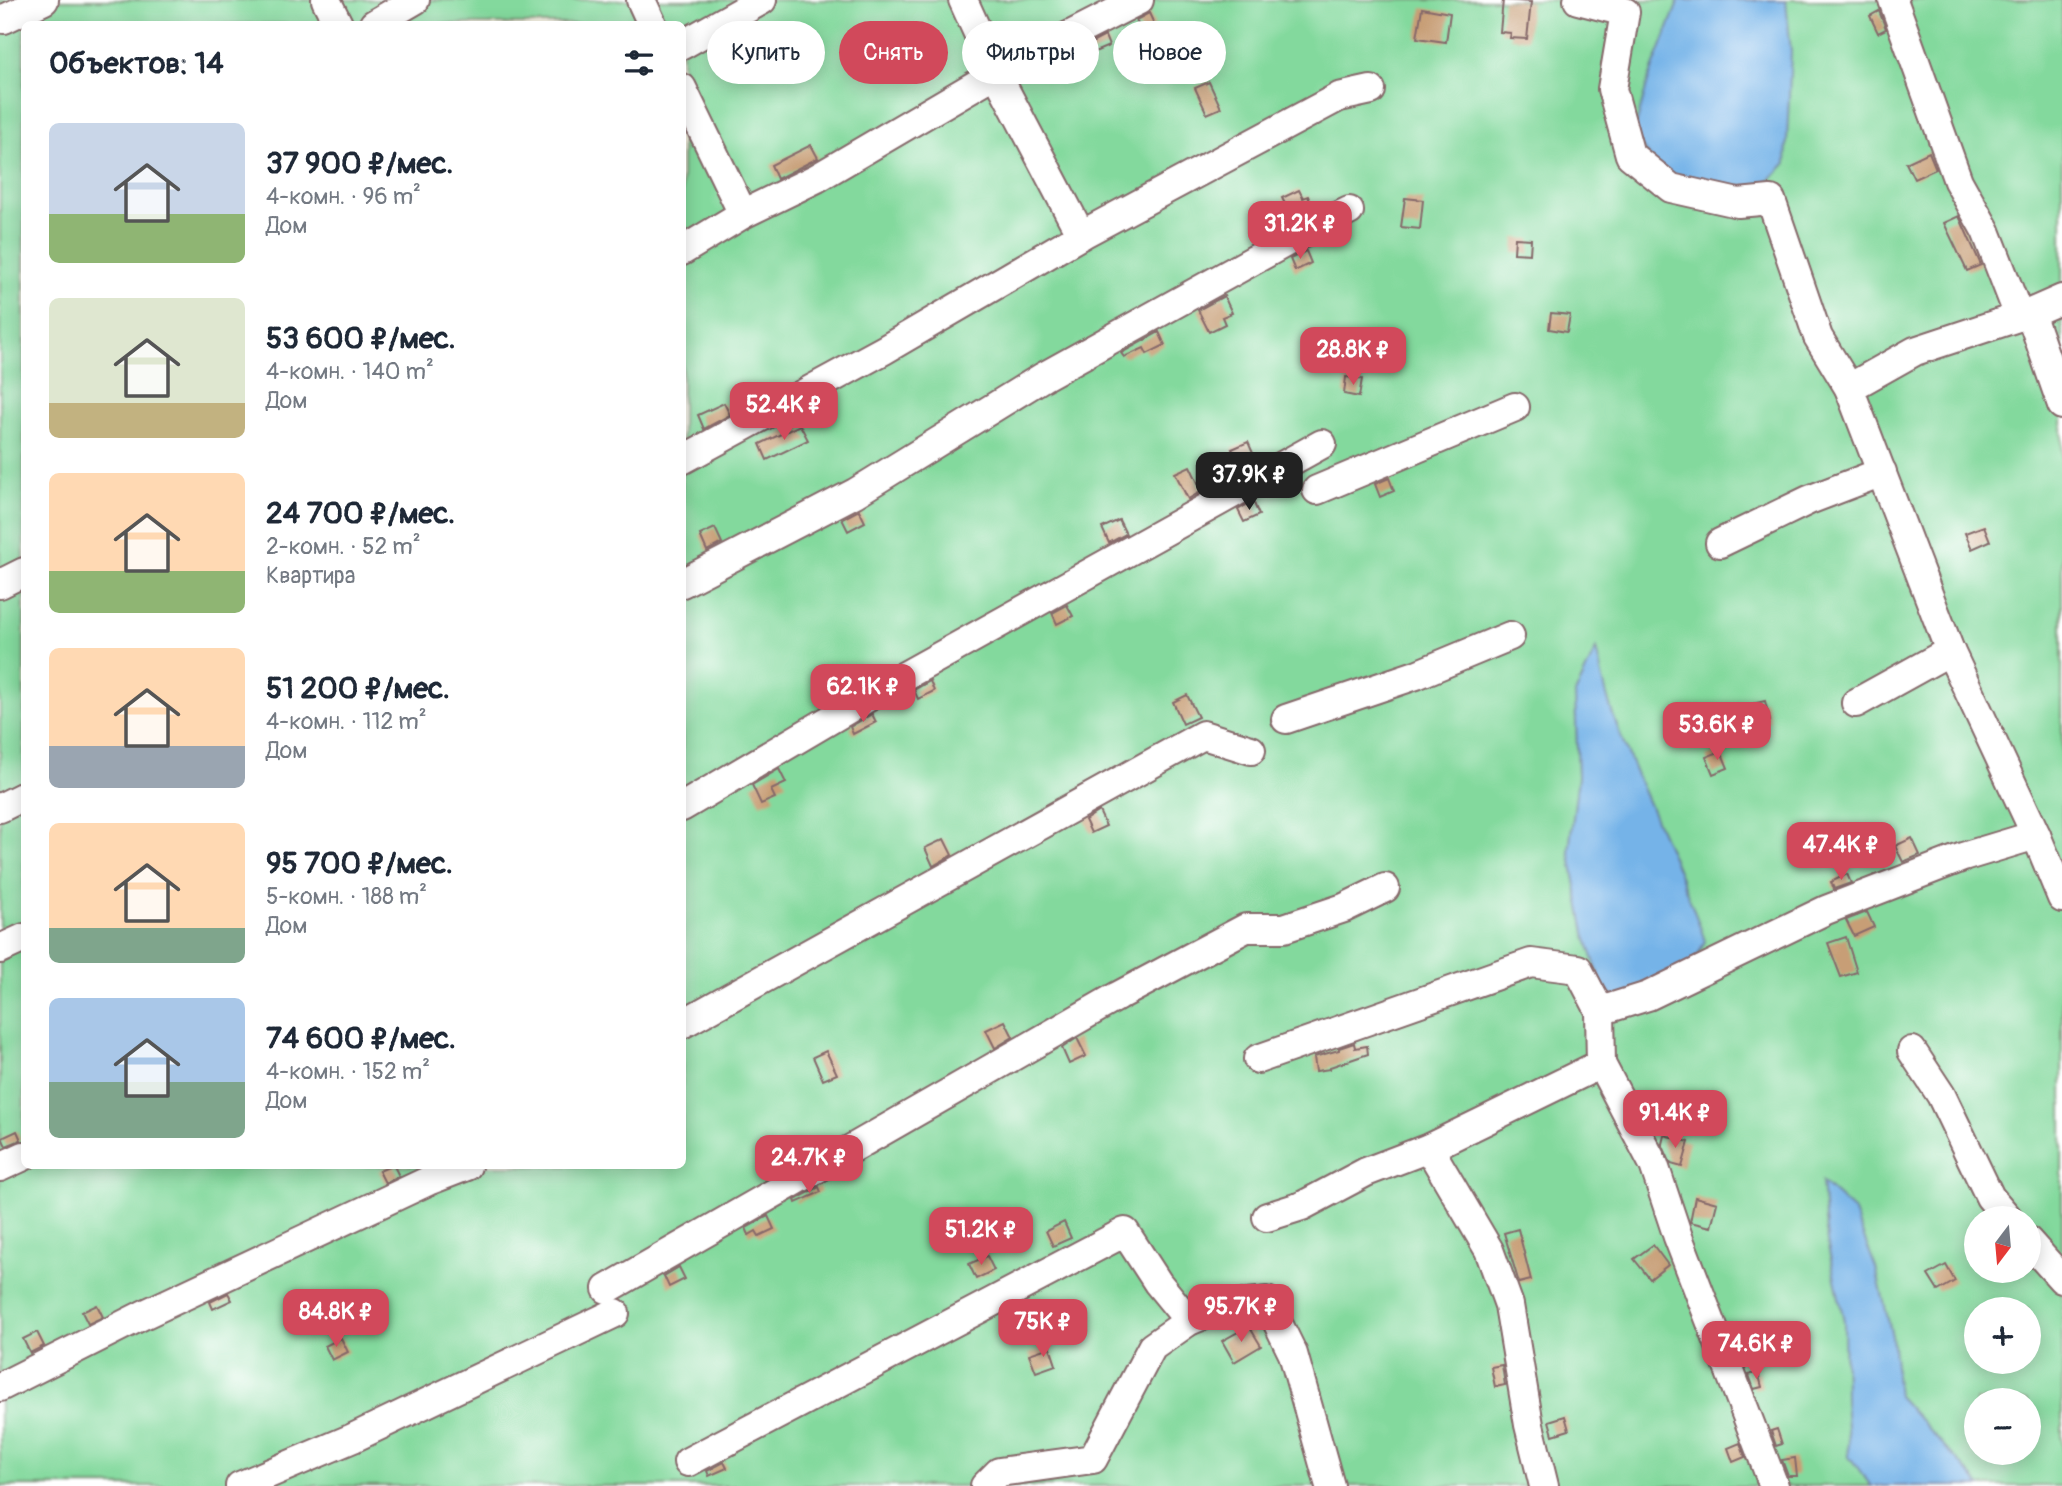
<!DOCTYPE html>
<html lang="ru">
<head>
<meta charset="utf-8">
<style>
	:root { --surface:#fff; --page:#f6f6f7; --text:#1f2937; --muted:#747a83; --accent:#d1495b }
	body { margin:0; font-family:Pangolin,sans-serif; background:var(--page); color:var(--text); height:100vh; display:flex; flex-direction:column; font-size:26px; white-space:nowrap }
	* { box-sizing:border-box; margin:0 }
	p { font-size:23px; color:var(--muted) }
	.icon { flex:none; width:38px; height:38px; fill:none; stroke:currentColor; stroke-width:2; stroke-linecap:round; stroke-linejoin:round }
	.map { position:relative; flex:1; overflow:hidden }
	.drawer { position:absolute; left:21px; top:21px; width:665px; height:1148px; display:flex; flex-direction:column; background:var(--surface); border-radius:10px; box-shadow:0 4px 18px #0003 }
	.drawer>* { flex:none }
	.hud { position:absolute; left:707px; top:21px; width:665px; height:63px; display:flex; gap:14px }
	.needle { width:46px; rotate:196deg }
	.tools { position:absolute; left:1964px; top:1206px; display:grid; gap:14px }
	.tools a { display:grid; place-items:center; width:77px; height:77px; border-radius:50%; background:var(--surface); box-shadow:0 4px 18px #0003; font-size:35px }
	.price { position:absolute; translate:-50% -60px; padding:0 16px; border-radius:14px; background:var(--accent); color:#fff; font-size:23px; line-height:46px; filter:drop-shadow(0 2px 4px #0008) }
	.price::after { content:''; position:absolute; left:50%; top:42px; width:21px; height:16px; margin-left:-10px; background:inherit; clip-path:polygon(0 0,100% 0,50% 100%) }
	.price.on { background:#222; color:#fff }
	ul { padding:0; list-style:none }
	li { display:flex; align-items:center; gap:21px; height:175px; padding:0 28px }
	li span { display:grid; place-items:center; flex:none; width:196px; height:140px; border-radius:10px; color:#555 }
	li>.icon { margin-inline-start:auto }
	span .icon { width:84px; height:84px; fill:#fffc; stroke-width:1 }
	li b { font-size:30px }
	h2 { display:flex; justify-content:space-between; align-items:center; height:84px; padding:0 28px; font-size:30px }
	.tag { padding:0 24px; border-radius:32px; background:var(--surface); box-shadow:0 4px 18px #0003; font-size:24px; line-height:63px }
	.tag.on { background:var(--accent); color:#fff }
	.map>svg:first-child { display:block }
</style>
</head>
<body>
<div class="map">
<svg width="2062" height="1486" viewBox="0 0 2062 1486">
	<rect width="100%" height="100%" fill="#fff"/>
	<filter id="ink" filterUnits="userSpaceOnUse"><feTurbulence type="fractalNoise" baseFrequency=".0143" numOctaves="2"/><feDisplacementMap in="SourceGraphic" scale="14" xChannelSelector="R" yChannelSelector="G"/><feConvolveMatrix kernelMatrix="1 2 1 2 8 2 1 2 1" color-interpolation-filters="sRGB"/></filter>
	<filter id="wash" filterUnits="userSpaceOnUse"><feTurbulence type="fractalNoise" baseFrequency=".00686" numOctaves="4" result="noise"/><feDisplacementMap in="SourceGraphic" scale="28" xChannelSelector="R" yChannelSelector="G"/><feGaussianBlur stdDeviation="1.57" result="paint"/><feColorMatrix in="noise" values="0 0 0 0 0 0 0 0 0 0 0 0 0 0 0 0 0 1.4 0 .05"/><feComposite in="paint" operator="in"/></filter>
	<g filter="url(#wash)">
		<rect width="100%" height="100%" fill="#f6f2e2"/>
		<!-- green -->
		<path fill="#83d99d" stroke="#667c64" stroke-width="2" fill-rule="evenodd" d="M0,0H2062V1486H0ZM24,24H682V1166H24ZM1976,1218H2028V1270H1976ZM1976,1309H2028V1362H1976ZM1976,1400H2028V1452H1976Z"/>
		<!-- water -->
		<g fill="#75b3e8" stroke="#60698a" stroke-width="2">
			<polygon points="1679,0 1786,0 1791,52 1786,163 1759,191 1715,190 1664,175 1633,136 1648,81"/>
			<path d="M1596,649C1601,670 1605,692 1612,712C1639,790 1679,863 1705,941L1695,961L1621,1003L1602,986L1585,933L1569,850L1578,777L1575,694Z"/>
			<polygon points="1822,1182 1853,1210 1876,1268 1892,1336 1898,1396 1981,1486 1871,1486 1849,1456 1845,1400 1844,1321 1827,1242"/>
		</g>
		<g id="blocks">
			<!-- building -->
			<g fill="#c79e76">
				<polygon points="1503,0 1531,2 1527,39 1510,38 1511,33 1500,32"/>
				<polygon points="1422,8 1450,13 1446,42 1417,38"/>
				<polygon points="1879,11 1886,29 1878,33 1870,16"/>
				<polygon points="1149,13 1155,26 1142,33 1136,20"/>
				<polygon points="1105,36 1109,46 1090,54 1086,46"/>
				<polygon points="1209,82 1221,108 1207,114 1195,88"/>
				<polygon points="811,145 818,158 777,179 771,165"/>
				<polygon points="1929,152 1936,169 1914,179 1906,163"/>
				<polygon points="1299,190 1303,198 1308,196 1314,210 1293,220 1282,198"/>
				<polygon points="1405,198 1423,200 1420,229 1401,227"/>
				<polygon points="1959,216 1981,265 1967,271 1944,223"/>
				<polygon points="1515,238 1531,239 1530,254 1514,253"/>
				<polygon points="1306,251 1311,263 1295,271 1290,259"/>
				<polygon points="1224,296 1232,313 1222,317 1225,324 1209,332 1198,310"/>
				<polygon points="1551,313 1570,315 1567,332 1549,329"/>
				<polygon points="1159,332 1165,345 1147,354 1144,348 1124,357 1121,353"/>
				<polygon points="1346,377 1362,379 1359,397 1344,394"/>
				<polygon points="724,403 730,415 704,429 698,415"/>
				<polygon points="800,425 808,440 767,460 760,444"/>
				<polygon points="1248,442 1256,460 1241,467 1232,449"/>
				<polygon points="1190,466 1202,491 1188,499 1175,473"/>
				<polygon points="1389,478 1394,491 1380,497 1375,484"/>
				<polygon points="1253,501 1259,515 1244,522 1238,510"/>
				<polygon points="859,510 865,522 848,531 842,519"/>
				<polygon points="1119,520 1126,534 1109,543 1102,528"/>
				<polygon points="1984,526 1990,541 1972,549 1965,533"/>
				<polygon points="715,528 722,543 707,551 700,535"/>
				<polygon points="1067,605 1073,616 1057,624 1052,613"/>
				<polygon points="930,681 934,691 918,699 914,690"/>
				<polygon points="1187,695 1198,717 1183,724 1173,702"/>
				<polygon points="1765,701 1770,721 1753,725 1748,705"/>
				<polygon points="872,714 876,722 853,734 850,727"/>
				<polygon points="1721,751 1728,768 1713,774 1706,757"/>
				<polygon points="779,769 786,783 771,790 775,798 761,804 752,785"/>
				<polygon points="1099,811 1106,826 1091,833 1085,820"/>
				<polygon points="1912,838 1920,855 1903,862 1895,846"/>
				<polygon points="944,839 952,855 933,866 925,848"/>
				<polygon points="1847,874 1851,883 1834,889 1831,882"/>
				<polygon points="1867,912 1874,927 1854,936 1846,920"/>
				<polygon points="1846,937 1857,972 1841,977 1828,943"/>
				<polygon points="1005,1021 1013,1037 995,1048 986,1030"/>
				<polygon points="1077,1038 1086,1056 1069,1064 1062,1048"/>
				<polygon points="1354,1043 1355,1048 1367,1046 1368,1054 1330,1067 1330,1069 1316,1071 1314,1057 1339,1050 1339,1048"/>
				<polygon points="826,1051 837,1074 823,1080 813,1057"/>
				<polygon points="17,1131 21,1140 6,1146 2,1138"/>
				<polygon points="1664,1135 1689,1142 1682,1167 1671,1164 1662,1144"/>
				<polygon points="796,1144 803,1158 784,1168 777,1153"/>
				<polygon points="391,1166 394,1166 399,1176 385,1183 379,1171"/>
				<polygon points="819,1187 821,1192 796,1203 795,1200"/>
				<polygon points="1695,1197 1717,1203 1711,1227 1690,1222"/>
				<polygon points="768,1216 774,1229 759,1236 756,1231 749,1235 746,1228"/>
				<polygon points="1064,1222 1071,1238 1053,1246 1046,1231"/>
				<polygon points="1518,1229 1531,1280 1519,1283 1504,1233"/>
				<polygon points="1653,1245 1668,1265 1650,1279 1634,1259"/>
				<polygon points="987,1256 994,1270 976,1279 969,1264"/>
				<polygon points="1946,1265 1955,1281 1938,1291 1928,1275"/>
				<polygon points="679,1267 685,1279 669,1287 664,1276"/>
				<polygon points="228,1293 232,1300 213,1309 210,1302"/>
				<polygon points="97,1305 103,1317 88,1324 82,1312"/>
				<polygon points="1249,1326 1261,1346 1234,1362 1222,1341"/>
				<polygon points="37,1332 44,1346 30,1353 23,1339"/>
				<polygon points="341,1338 348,1352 332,1360 325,1346"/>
				<polygon points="1050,1347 1056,1365 1036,1372 1029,1354"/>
				<polygon points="1502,1365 1505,1385 1495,1387 1491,1367"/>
				<polygon points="1758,1372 1762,1387 1754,1389 1749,1375"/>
				<polygon points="1565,1416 1569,1430 1553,1435 1549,1421"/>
				<polygon points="1777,1429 1782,1444 1776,1446 1771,1431"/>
				<polygon points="1740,1443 1745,1457 1733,1462 1728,1448"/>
				<polygon points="1795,1458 1797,1476 1788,1476 1782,1460"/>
				<polygon points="724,1462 727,1468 709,1476 707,1471"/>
			</g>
		</g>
	</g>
	<g filter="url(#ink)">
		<use href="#blocks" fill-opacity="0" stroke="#86696b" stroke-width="2"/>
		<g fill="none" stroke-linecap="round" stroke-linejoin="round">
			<!-- minor casing -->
			<g stroke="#86696b" stroke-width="32">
				<g id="minor">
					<polyline points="326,0 338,24"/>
					<polyline points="641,0 652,24"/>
					<polyline points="963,0 996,73 1081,235"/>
					<polyline points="1578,0 1625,12 1612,89 1630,155 1671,188 1738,203 1771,200 1818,337 1849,388 1950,651 2036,835 2062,898"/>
					<polyline points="1893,0 1958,181 1986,231 2019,316"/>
					<polyline points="4,19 44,0"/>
					<polyline points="374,24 415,0"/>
					<polyline points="682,45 762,0"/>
					<polyline points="682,88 743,214"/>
					<polyline points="682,251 743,214 817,178 996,73 1139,0"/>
					<polyline points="2030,313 2062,405"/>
					<polyline points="1849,388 1915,351 2030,313 2062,299"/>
					<polyline points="682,460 884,350 1081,235 1339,97 1371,90"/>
					<polyline points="1317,490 1515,407"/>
					<polyline points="1720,543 1809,500 1882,472"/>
					<polyline points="682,583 855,493 1043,377 1290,240 1349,211"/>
					<polyline points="0,584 24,572"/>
					<polyline points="1856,703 1950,651"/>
					<polyline points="1286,719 1416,675 1510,636"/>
					<polyline points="682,807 899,679 1322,444"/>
					<polyline points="0,808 24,796"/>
					<polyline points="0,949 24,938"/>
					<polyline points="1600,1011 1648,996 1826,910 1963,857 2036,835"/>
					<polyline points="682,1024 1203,735 1251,750"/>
					<polyline points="1912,1051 1941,1095 1990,1197 2008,1218"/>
					<polyline points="1258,1059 1531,963 1578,969 1600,1011 1601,1064 1654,1165 1678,1237 1774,1486"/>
					<polyline points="1429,1148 1489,1250 1509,1305 1529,1425 1544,1486"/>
					<polyline points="0,1167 24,1156"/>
					<polyline points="1267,1217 1302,1206 1366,1172 1429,1148 1601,1064"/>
					<polyline points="2028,1241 2062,1279"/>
					<polyline points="607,1289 1118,996 1246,928 1284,928 1344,908 1385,888"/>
					<polyline points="0,1387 143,1315 428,1181 467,1166"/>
					<polyline points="688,1462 1125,1232 1158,1283 1189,1321"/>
					<polyline points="240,1486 353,1438 615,1313"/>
					<polyline points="985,1486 999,1472 1093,1459 1152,1347 1189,1321 1228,1305 1267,1301 1293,1354 1330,1486"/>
				</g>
			</g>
			<!-- minor -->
			<use href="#minor" stroke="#fff" stroke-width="28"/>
		</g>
	</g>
</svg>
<div class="tools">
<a><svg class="needle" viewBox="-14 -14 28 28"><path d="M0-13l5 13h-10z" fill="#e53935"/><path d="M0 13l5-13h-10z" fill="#747a83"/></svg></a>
<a>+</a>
<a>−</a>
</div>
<b class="price" style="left:1300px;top:261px">31.2K ₽</b>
<b class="price" style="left:1353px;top:387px">28.8K ₽</b>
<b class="price" style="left:784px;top:442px">52.4K ₽</b>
<b class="price on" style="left:1249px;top:512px">37.9K ₽</b>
<b class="price" style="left:863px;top:724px">62.1K ₽</b>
<b class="price" style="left:1717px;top:762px">53.6K ₽</b>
<b class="price" style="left:1841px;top:882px">47.4K ₽</b>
<b class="price" style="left:1675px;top:1150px">91.4K ₽</b>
<b class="price" style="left:809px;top:1195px">24.7K ₽</b>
<b class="price" style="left:981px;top:1267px">51.2K ₽</b>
<b class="price" style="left:1241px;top:1344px">95.7K ₽</b>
<b class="price" style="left:336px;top:1349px">84.8K ₽</b>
<b class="price" style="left:1043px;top:1359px">75K ₽</b>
<b class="price" style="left:1756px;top:1381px">74.6K ₽</b>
<div class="hud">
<a class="tag">Купить</a>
<a class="tag on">Снять</a>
<a class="tag">Фильтры</a>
<a class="tag">Новое</a>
</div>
<section class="drawer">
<h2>Объектов: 14<svg class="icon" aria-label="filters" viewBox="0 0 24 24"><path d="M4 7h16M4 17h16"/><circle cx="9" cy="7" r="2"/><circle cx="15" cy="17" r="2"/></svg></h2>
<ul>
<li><span style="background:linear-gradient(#c9d6e8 65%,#8fb573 0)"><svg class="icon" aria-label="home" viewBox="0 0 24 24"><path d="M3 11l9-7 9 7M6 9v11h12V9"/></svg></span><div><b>37 900 ₽/мес.</b><p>4-комн. · 96 m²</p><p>Дом</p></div></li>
<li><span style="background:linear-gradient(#dfe7d0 75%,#c2b280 0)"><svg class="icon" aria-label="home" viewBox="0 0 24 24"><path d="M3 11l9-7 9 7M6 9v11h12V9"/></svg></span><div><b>53 600 ₽/мес.</b><p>4-комн. · 140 m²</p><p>Дом</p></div></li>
<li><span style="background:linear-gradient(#ffd9b3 70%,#8fb573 0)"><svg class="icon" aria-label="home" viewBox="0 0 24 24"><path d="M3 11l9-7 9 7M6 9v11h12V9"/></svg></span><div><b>24 700 ₽/мес.</b><p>2-комн. · 52 m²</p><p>Квартира</p></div></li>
<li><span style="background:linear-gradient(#ffd9b3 70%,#9aa5b1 0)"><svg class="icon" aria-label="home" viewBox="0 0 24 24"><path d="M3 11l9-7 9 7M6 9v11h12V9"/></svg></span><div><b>51 200 ₽/мес.</b><p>4-комн. · 112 m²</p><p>Дом</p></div></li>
<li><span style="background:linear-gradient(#ffd9b3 75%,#7fa58c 0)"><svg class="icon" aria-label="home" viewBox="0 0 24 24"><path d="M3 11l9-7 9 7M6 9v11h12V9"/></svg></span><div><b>95 700 ₽/мес.</b><p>5-комн. · 188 m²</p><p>Дом</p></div></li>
<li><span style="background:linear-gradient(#a9c7e8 60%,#7fa58c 0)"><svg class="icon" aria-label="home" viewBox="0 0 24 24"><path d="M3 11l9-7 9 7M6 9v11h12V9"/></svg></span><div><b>74 600 ₽/мес.</b><p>4-комн. · 152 m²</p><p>Дом</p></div></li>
</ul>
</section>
</div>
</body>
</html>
